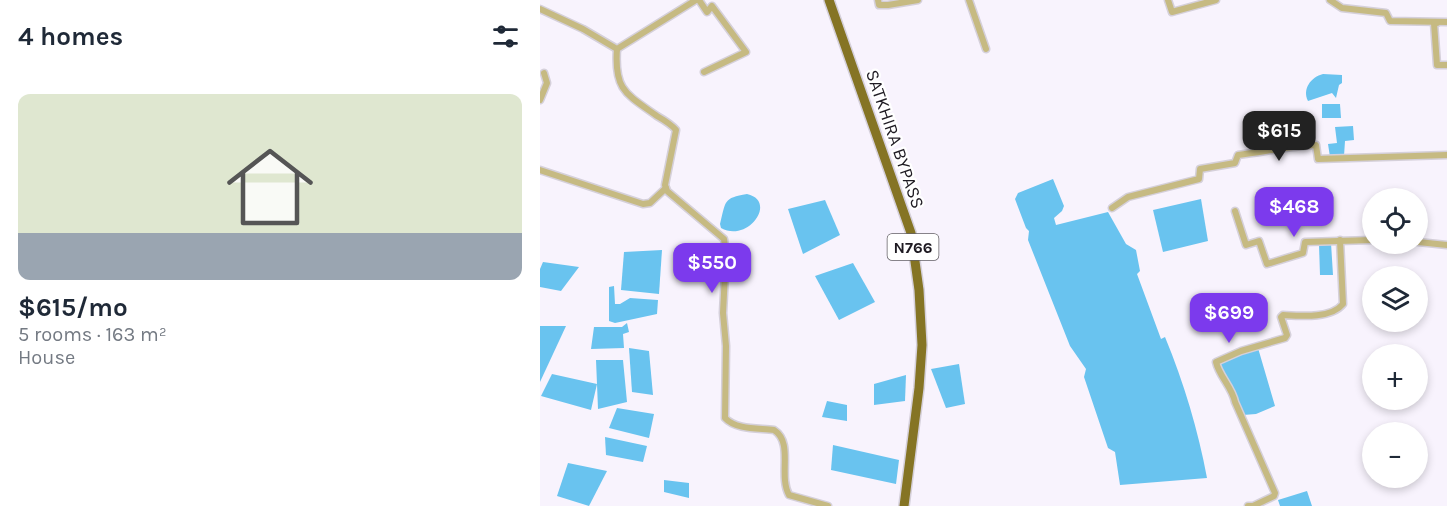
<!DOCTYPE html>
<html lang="en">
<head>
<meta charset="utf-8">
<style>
	:root { --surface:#fff; --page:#f2f2f3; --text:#1f2937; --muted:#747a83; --line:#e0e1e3; --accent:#7c3aed }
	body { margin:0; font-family:Karla,sans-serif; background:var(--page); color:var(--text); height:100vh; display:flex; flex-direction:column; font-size:22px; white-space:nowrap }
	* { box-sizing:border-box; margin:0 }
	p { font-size:20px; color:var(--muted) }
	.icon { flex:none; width:33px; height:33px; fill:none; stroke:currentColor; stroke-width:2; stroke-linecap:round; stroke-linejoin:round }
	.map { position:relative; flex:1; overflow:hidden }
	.panel { display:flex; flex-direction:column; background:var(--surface); width:540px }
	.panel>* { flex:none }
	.fabs { position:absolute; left:822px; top:188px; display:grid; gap:12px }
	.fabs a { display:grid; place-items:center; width:66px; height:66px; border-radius:50%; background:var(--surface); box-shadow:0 3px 9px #0003; font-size:30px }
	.price { position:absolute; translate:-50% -51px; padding:0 14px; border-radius:12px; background:var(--accent); color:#fff; font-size:20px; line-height:39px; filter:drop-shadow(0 2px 3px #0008) }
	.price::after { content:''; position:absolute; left:50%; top:36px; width:18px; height:14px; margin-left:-9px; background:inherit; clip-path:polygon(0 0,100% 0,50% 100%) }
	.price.active { background:#222; color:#fff }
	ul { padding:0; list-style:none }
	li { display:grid; align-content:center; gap:12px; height:318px; padding:0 18px }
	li+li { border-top:2px solid var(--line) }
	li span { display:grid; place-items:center; height:186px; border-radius:12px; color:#555 }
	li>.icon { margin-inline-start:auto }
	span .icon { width:108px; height:108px; fill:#fffc; stroke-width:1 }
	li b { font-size:26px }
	h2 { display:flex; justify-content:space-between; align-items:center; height:72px; padding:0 18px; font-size:26px }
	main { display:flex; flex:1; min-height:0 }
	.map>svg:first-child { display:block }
</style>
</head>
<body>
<main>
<section class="panel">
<h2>4 homes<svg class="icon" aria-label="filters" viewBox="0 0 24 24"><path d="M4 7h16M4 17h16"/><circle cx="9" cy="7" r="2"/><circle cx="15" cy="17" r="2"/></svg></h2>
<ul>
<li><span style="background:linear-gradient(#dfe7d0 75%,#9aa5b1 0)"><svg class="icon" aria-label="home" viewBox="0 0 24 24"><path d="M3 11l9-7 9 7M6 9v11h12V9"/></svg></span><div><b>$615/mo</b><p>5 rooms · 163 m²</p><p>House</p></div></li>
</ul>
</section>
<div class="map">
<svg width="907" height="506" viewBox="0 0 907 506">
	<rect width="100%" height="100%" fill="#f8f3fd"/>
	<!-- water -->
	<g fill="#69c3ef">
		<path d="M783,74L802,75V83L799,85L796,98L792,93L768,101C762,89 771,77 783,74Z"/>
		<polygon points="782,104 800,104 801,118 782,118"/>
		<polygon points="813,126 814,140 805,141 804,156 790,157 788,144 797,143 795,127"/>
		<path d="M513,179L524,206L522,211L514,218L516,225L568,212L586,244L596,250L600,271L597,274L621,339L625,337C644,383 658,430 667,478L580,485L575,452L568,448L544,377L546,369L530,346L488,240L489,231L486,228L475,199L478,193Z"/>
		<path d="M207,194C238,201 208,243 181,228L180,224C186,201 183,198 207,194Z"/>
		<polygon points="661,199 668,241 623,252 613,210"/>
		<polygon points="285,200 300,235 263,254 248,209"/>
		<polygon points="791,243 793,275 780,275 779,244"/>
		<polygon points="122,250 119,294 81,290 84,252"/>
		<polygon points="3,262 39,267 21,291 0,287 0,269"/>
		<polygon points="313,263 335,302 299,320 275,276"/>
		<polygon points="74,286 75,304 80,304 90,298 118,300 117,314 75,323 69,321 69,287"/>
		<polygon points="87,323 89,332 83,334 84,348 51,349 54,327 82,327"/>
		<polygon points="0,326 26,326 0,382"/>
		<polygon points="89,348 109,351 113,395 92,392"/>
		<polygon points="718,348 735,406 716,414 703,415 696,400 695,391 679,363"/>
		<polygon points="56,360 83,360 87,402 58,409 57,384 51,410 1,396 12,374 57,384"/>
		<polygon points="419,364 425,404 406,408 391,369"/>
		<polygon points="366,375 365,401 334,405 334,384"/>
		<polygon points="287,401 307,405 307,421 282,417"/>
		<polygon points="77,408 114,414 109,438 69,428"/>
		<polygon points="65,437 107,446 103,462 66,455"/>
		<polygon points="293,445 359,460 356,484 291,470"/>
		<polygon points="28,463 67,471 49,506 17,496"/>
		<polygon points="124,480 149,483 149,498 124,492"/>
		<polygon points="767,491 772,506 740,506 738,500"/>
	</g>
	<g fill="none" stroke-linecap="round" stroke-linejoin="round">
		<!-- minor casing -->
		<g stroke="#d5d0da" stroke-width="9">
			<g id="minor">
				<polyline points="159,0 167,12 172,6 206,52 164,72"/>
				<polyline points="338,0 339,5 348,5 378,0"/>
				<polyline points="429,0 446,49"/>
				<polyline points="628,0 632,12 676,0"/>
				<polyline points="790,0 802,8 846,13 850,21 907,22"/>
				<polyline points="0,9 43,29 77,49 156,0"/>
				<polyline points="897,23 894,23 897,65 907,65"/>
				<path d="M77,49C74,90 86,94 117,116C124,120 131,124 136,130L125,185L127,191L184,239L186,254L183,313L186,346L185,418C196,430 219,428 234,430C254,443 238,475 249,495L288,506"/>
				<polyline points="0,100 7,83 4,73"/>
				<polyline points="0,170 103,204 110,203 126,188"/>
				<path d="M572,208L588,197L659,179L660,169L695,163L698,155C724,152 749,146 776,145L778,159L907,155"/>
				<polyline points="695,211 706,245 719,241 727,264 763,253 765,242 832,240"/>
				<polyline points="878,242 907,245"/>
				<path d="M708,506H713L734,496L735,493L695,402C692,387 679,376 676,362L701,351L745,338L747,335L741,317L743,315C760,316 791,319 803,304L800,240"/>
			</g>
		</g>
		<!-- highway casing -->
		<g stroke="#d5d0da" stroke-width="12">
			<polyline id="highway" points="289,0 371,233 379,290 382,345 379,388 364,506"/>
		</g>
		<!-- minor -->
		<use href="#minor" stroke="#c6ba82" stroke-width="6"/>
		<!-- highway -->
		<use href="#highway" stroke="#857424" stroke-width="9"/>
	</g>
	<g text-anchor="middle" stroke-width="4.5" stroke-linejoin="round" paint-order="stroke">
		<!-- shield labels -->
		<rect fill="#fff" stroke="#625f64" stroke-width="1.5" x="347.5" y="234" width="51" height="26" rx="4.5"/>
		<g font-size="16" font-weight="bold" fill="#1e1a22">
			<text x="373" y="253">N766</text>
		</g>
		<!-- street labels -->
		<g font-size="18" fill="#1e1a22" stroke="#fff">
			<text transform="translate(355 139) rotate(71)" y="6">SATKHIRA BYPASS</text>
		</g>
	</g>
</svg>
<div class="fabs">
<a><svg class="icon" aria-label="locate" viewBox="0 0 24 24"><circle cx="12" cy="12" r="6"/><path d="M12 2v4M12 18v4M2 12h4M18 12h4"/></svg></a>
<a><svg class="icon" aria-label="layers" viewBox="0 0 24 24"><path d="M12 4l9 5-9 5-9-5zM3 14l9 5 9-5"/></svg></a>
<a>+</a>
<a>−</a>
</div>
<b class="price active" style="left:739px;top:162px">$615</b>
<b class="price" style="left:754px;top:238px">$468</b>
<b class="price" style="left:172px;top:294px">$550</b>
<b class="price" style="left:689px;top:344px">$699</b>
</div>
</main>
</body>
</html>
